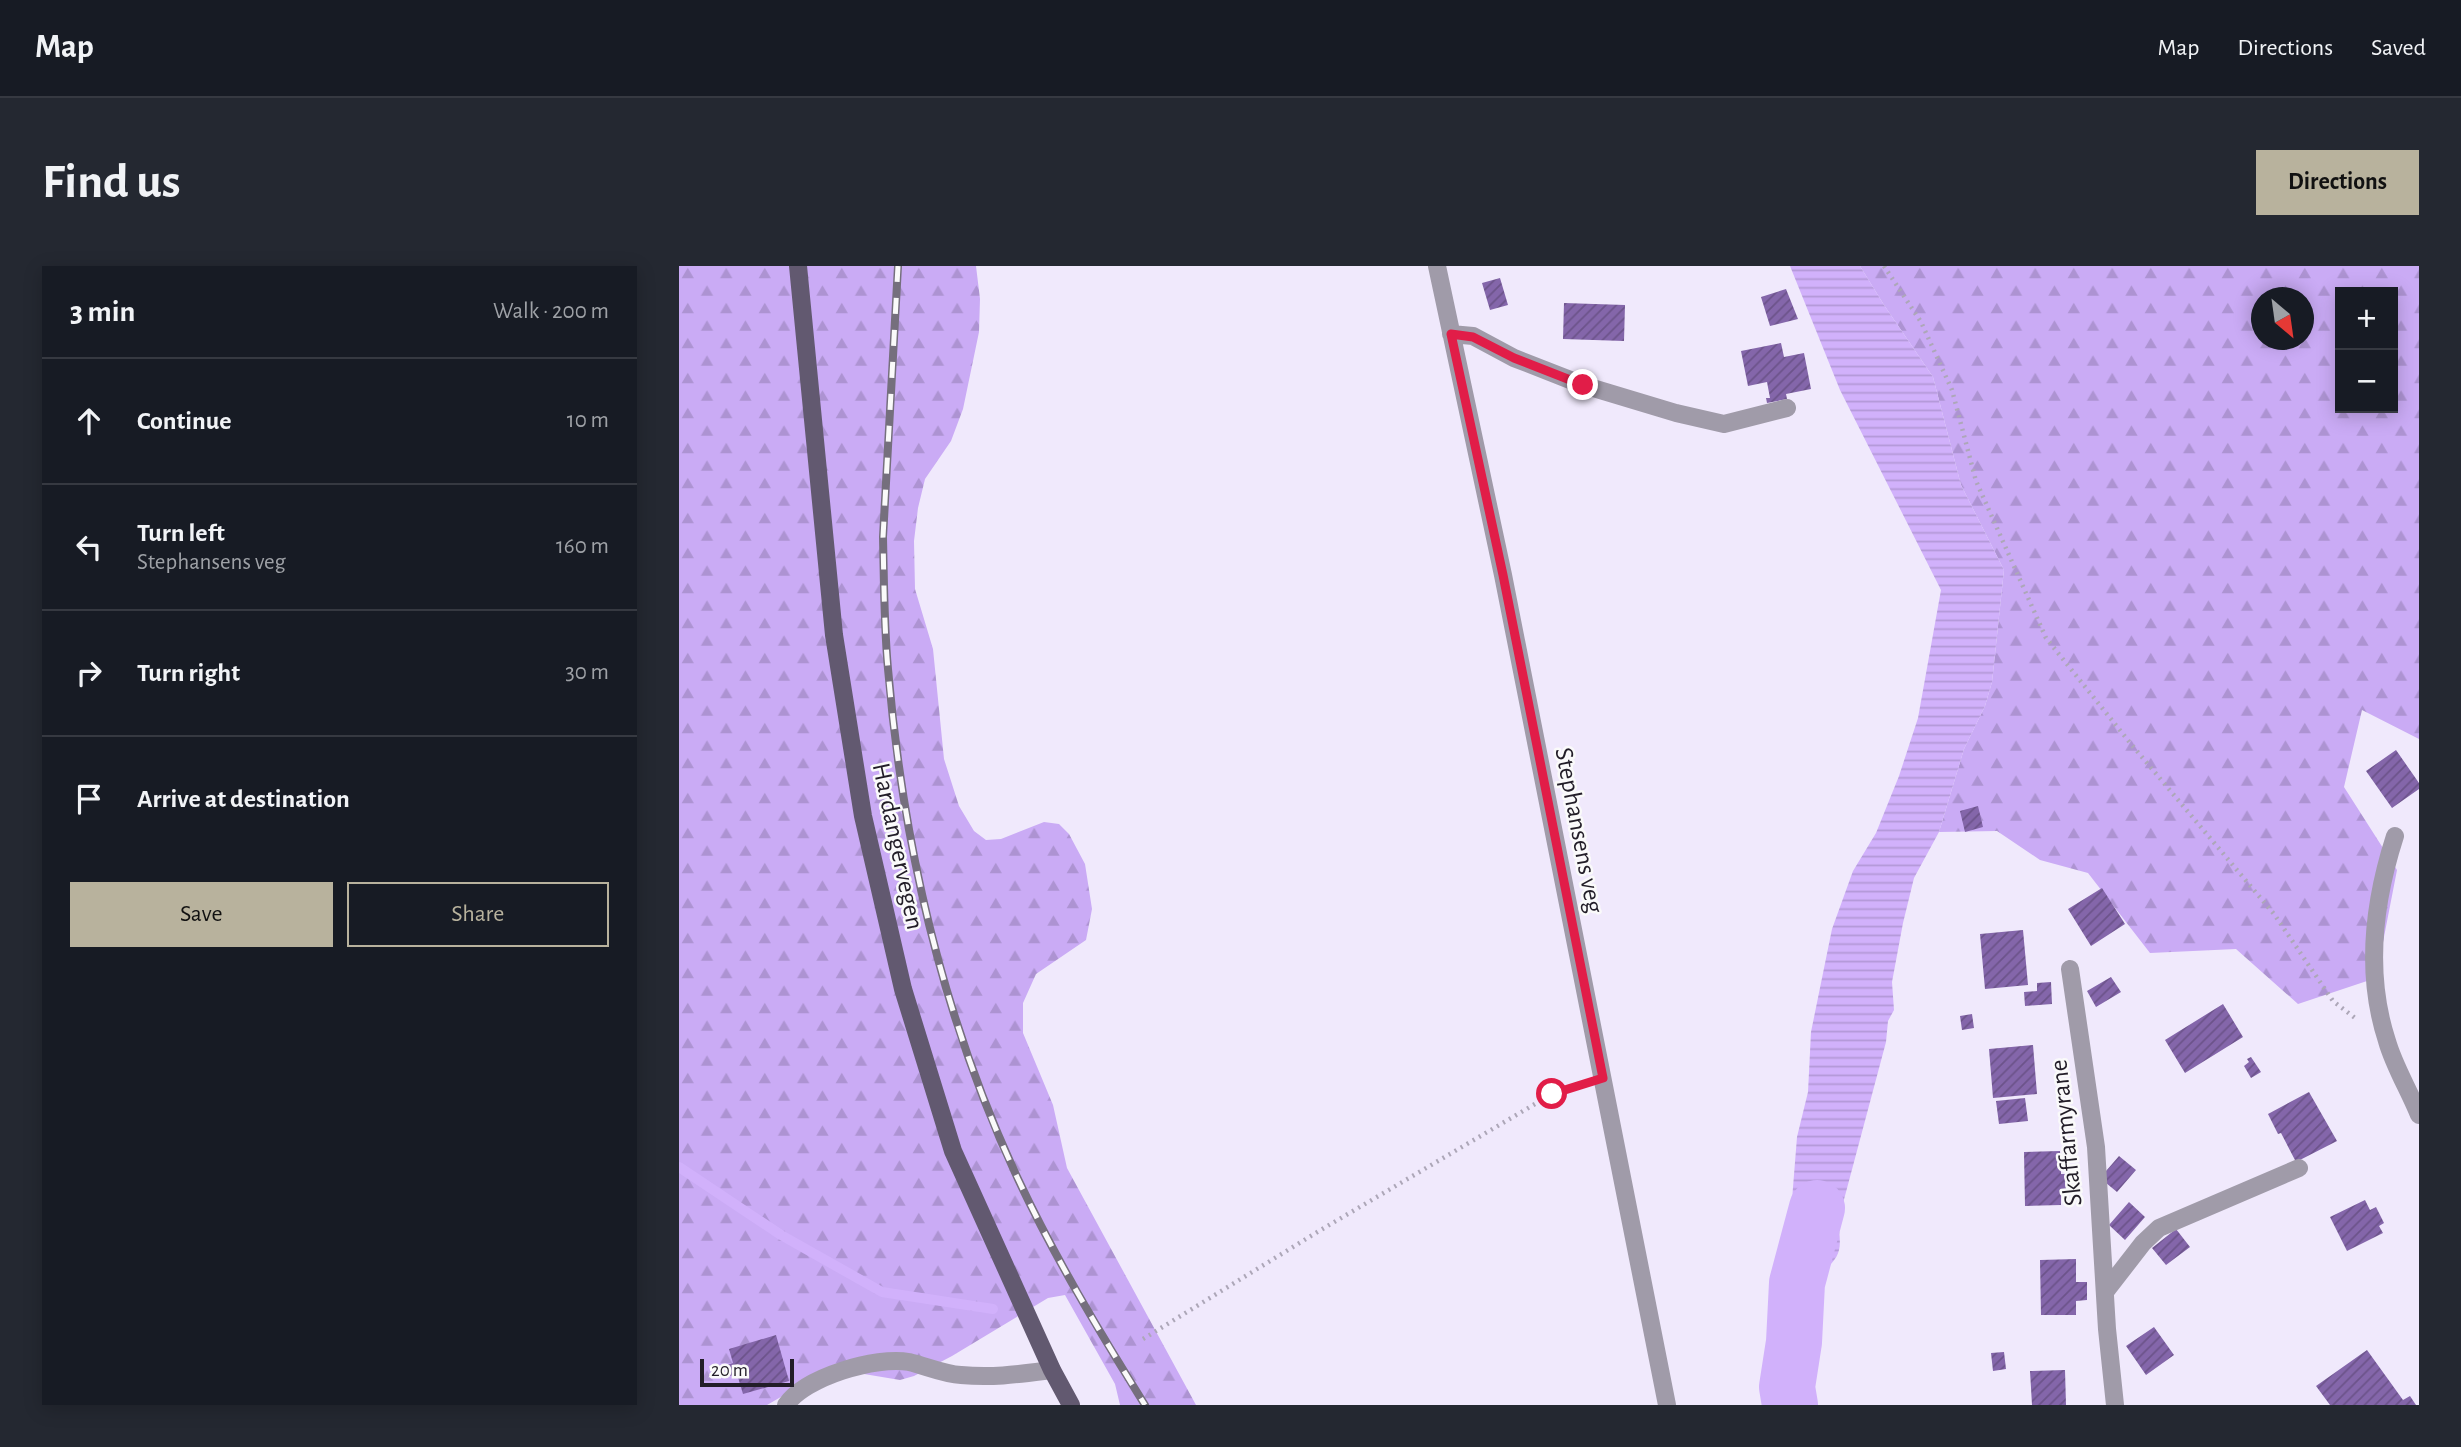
<!DOCTYPE html>
<html lang="en">
<head>
<meta charset="utf-8">
<style>
	:root { --surface:#171b24; --page:#242831; --text:#f1f3f6; --muted:#9ea1a6; --line:#363941; --accent:#b8b29d }
	body { margin:0; font-family:"Alegreya Sans",sans-serif; background:var(--page); color:var(--text) }
	.controls { position:absolute; right:21px; top:21px; display:grid; overflow:hidden; border-radius:0px; box-shadow:0 4px 18px #0003 }
	.controls button { width:63px; height:63px; display:grid; place-items:center; padding:0; border:0; border-bottom:2px solid var(--line); background:var(--surface); color:var(--text); font:35px sans-serif }
	.compass { position:absolute; left:1572px; top:21px; width:63px; height:63px; border-radius:50%; background:var(--surface); box-shadow:0 4px 18px #0003; rotate:151deg }
	.scale { position:absolute; left:21px; bottom:18px; width:94px; box-sizing:border-box; padding-left:7px; border:4px solid #221d28; border-top:0; font-size:19px; line-height:24px; white-space:nowrap; color:#221d28; -webkit-text-stroke:5px #fafafa; paint-order:stroke }
	.stop { position:absolute; width:21px; height:21px; margin:-16px; border:5px solid #e11d48; border-radius:50%; background:#fff }
	.stop.end { background:#e11d48; border-color:#fff; box-shadow:0 2px 7px #0008 }
	.list { margin:0; padding:0; list-style:none }
	h2 { display:flex; justify-content:space-between; align-items:center; height:91px; margin:0; padding:0 28px; font-size:30px }
	h2 small { font-size:23px; font-weight:400; color:var(--muted) }
	.list li { display:grid; grid-template-columns:46px 1fr auto; gap:21px; align-items:center; box-sizing:border-box; height:126px; padding:0 28px; border-top:2px solid var(--line) }
	.list b { display:block; font-size:26px; white-space:nowrap }
	.list p { margin:0; font-size:23px; white-space:nowrap; color:var(--muted) }
	.list em { font-size:23px; font-style:normal; color:var(--muted) }
	.actions { display:flex; gap:14px; padding:21px 28px }
	.actions a { flex:1; padding:16px 0; border:2px solid var(--accent); border-radius:0px; text-align:center; font-size:24px; color:var(--accent) }
	.actions .main { background:var(--accent); color:#111 }
	.icon { flex:none; width:38px; height:38px; fill:none; stroke:currentColor; stroke-width:2; stroke-linecap:round; stroke-linejoin:round }
	.map { position:relative; flex:none; width:1740px; height:1139px; overflow:hidden; border-radius:0px }
	header { display:flex; align-items:center; gap:42px; box-sizing:border-box; height:98px; padding:0 35px; background:var(--surface); border-bottom:2px solid var(--line) }
	header strong { font-size:33px }
	nav { display:flex; gap:38px; margin-inline-start:auto; font-size:24px }
	.intro { display:flex; align-items:center; justify-content:space-between; box-sizing:border-box; height:168px; padding:0 42px }
	h1 { margin:0; font-size:49px }
	.button { padding:18px 32px; border-radius:0px; background:var(--accent); color:#111; font-size:24px; font-weight:700 }
	main { display:flex; gap:42px; padding:0 42px }
	aside { flex:1; background:var(--surface); border-radius:0px; box-shadow:0 4px 18px #0003 }
	.map>svg:first-child { display:block }
	.forest { fill:url(#forest-firs); fill-rule:evenodd }
	.water { fill:url(#water-rules) }
	.lines { fill:none; stroke-linecap:round; stroke-linejoin:round }
	.stream { stroke:#d1b1fb; stroke-width:10 }
	.river { stroke:#d1b1fb; stroke-width:56 }
	.building { fill:url(#building-hatch) }
	.path { stroke:#ada7b8; stroke-width:4.5; stroke-dasharray:2 5; stroke-linecap:butt }
	.minor { stroke:#a09ba9; stroke-width:18 }
	.major { stroke:#625970; stroke-width:18 }
	.rail-casing { stroke:#756f7d; stroke-width:8 }
	.rail { stroke:#fafafa; stroke-width:5; stroke-dasharray:16; stroke-linecap:butt }
	.route { stroke:#e11d48; stroke-width:9 }
	.labels { text-anchor:middle; stroke-width:5; stroke-linejoin:round; paint-order:stroke }
	.street-label { font-size:26px; fill:#221d28; stroke:#fafafa }
</style>
</head>
<body>
<header>
<strong>Map</strong>
<nav><a>Map</a><a>Directions</a><a>Saved</a></nav>
</header>
<div class="intro"><h1>Find us</h1><a class="button">Directions</a></div>
<main>
<aside>
<h2>3 min<small>Walk · 200 m</small></h2>
<ul class="list">
<li><svg class="icon" aria-label="ahead" viewBox="0 0 24 24"><path d="M12 20V5M6 11l6-6 6 6"/></svg><div><b>Continue</b></div><em>10 m</em></li>
<li><svg class="icon" aria-label="left" viewBox="0 0 24 24"><path d="M17 20v-9H6M10 6l-5 5 5 5"/></svg><div><b>Turn left</b><p>Stephansens veg</p></div><em>160 m</em></li>
<li><svg class="icon" aria-label="right" viewBox="0 0 24 24"><path d="M7 20v-9h11M14 6l5 5-5 5"/></svg><div><b>Turn right</b></div><em>30 m</em></li>
<li><svg class="icon" aria-label="arrive" viewBox="0 0 24 24"><path d="M6 21V4h12l-3 4 3 4H6"/></svg><div><b>Arrive at destination</b></div></li>
</ul>
<div class="actions"><a class="main">Save</a><a>Share</a></div>
</aside>
<div class="map">
<svg width="1740" height="1139" viewBox="0 0 1740 1139">
	<defs>
		<pattern id="forest-firs" width="22" height="20" patternUnits="userSpaceOnUse" patternTransform="scale(1.75)"><rect width="22" height="20" fill="#caabf5"/><path d="M5 1l3.5 6h-7zM16 11l3.5 6h-7z" fill="#ad93d2"/></pattern>
		<pattern id="water-rules" width="6" height="5" patternUnits="userSpaceOnUse" patternTransform="scale(1.75)"><rect width="6" height="5" fill="#d1b1fb"/><path d="M0 2.5h6" fill="none" stroke="#b398d7"/></pattern>
		<pattern id="building-hatch" width="6" height="6" patternUnits="userSpaceOnUse" patternTransform="scale(1.75)"><rect width="6" height="6" fill="#8466aa"/><path d="M-1 1l2-2M0 6l6-6M5 7l2-2" fill="none" stroke="#6c538a"/></pattern>
	</defs>
	<rect width="100%" height="100%" fill="#f0e9fc"/>
	<path class="forest" d="M 0,0 L 297,0 L 301,33 L 300,66 L 284,143 L 272,175 L 246,213 L 239,242 L 235,275 L 236,323 L 254,383 L 265,493 L 280,540 L 295,565 L 307,574 L 322,573 L 365,556 L 380,558 L 390,568 L 406,598 L 413,643 L 407,674 L 357,708 L 344,737 L 344,767 L 374,839 L 388,902 L 517,1139 L 441,1139 L 436,1118 L 386,1029 L 369,1032 L 273,1090 L 235,1110 L 221,1114 L 161,1104 L 133,1113 L 88,1139 L 0,1139 Z
		M 1181,0 L 1740,0 L 1740,473 L 1683,444 L 1665,521 L 1718,604 L 1697,712 L 1619,738 L 1557,683 L 1471,687 L 1409,607 L 1361,594 L 1318,565 L 1260,566 L 1285,483 L 1306,440 L 1313,416 L 1325,304 L 1282,219 L 1254,111 L 1205,39 ZM 1661,26 L 1714,26 L 1714,142 L 1661,142 ZM 1582,32 L 1624,32 L 1624,74 L 1582,74 Z"/>
	<path class="water" d="M 1111,0 L 1181,0 L 1205,39 L 1254,111 L 1282,219 L 1325,304 L 1313,416 L 1306,440 L 1285,483 L 1260,566 L 1235,612 L 1224,657 L 1213,716 L 1215,744 L 1209,755 L 1207,776 L 1159,956 C 1160,964 1162,976 1160,984 C 1156,1002 1127,1018 1110,1015 L 1102,987 L 1111,959 L 1118,871 L 1129,826 L 1132,766 L 1153,663 L 1174,605 L 1197,567 L 1220,510 L 1239,452 L 1262,324 L 1161,124 Z"/>
	<g class="lines">
		<path class="stream" d="M 0,901 L 102,969 L 203,1026 L 314,1043"/>
		<path class="river" d="M 1111,1139 L 1108,1121 L 1115,1076 L 1118,1017 L 1138,942"/>
	</g>
	<path class="building" d="M 821,12 L 829,39 L 811,44 L 803,17 Z
		M 1107,23 L 1119,53 L 1091,60 L 1082,31 Z
		M 885,37 L 946,39 L 945,75 L 884,73 Z
		M 1102,77 L 1105,91 L 1125,87 L 1132,123 L 1107,128 L 1108,133 L 1088,137 L 1087,132 L 1091,132 L 1088,116 L 1069,120 L 1062,85 Z
		M 1717,484 L 1740,517 L 1740,523 L 1713,542 L 1687,505 Z
		M 1299,540 L 1304,561 L 1286,566 L 1281,545 Z
		M 1423,622 L 1446,658 L 1412,680 L 1389,643 Z
		M 1344,664 L 1349,719 L 1306,723 L 1301,668 Z
		M 1432,711 L 1442,726 L 1417,741 L 1408,725 Z
		M 1372,716 L 1373,738 L 1346,740 L 1345,726 L 1358,725 L 1358,717 Z
		M 1544,738 L 1564,771 L 1506,807 L 1486,774 Z
		M 1293,748 L 1295,762 L 1283,764 L 1281,750 Z
		M 1354,779 L 1358,828 L 1314,832 L 1310,783 Z
		M 1572,791 L 1582,806 L 1572,812 L 1565,800 L 1570,796 L 1568,793 Z
		M 1630,826 L 1658,875 L 1617,896 L 1602,867 L 1599,868 L 1589,848 Z
		M 1346,832 L 1349,855 L 1320,858 L 1317,835 Z
		M 1381,885 L 1382,908 L 1386,908 L 1387,926 L 1382,926 L 1382,939 L 1346,940 L 1345,886 Z
		M 1440,890 L 1457,904 L 1438,926 L 1421,912 Z
		M 1686,934 L 1691,944 L 1697,941 L 1705,957 L 1700,960 L 1704,967 L 1668,985 L 1651,951 Z
		M 1450,936 L 1466,951 L 1446,974 L 1430,959 Z
		M 1497,963 L 1511,981 L 1487,999 L 1473,982 Z
		M 1397,993 L 1397,1016 L 1408,1016 L 1408,1034 L 1397,1035 L 1397,1049 L 1362,1049 L 1361,994 Z
		M 1475,1061 L 1495,1089 L 1467,1109 L 1447,1080 Z
		M 97,1069 L 110,1115 L 64,1128 L 58,1108 L 51,1110 L 48,1099 L 54,1097 L 50,1083 Z
		M 1688,1084 L 1724,1134 L 1731,1130 L 1737,1139 L 1651,1139 L 1637,1120 Z
		M 1325,1086 L 1327,1103 L 1314,1105 L 1312,1087 Z
		M 1386,1104 L 1387,1139 L 1353,1139 L 1351,1105 Z"/>
	<g class="lines">
		<path class="path" d="M 1205,0 L 1242,56 L 1273,124 L 1297,215 L 1367,372 L 1452,478 L 1595,648 L 1654,735 L 1676,752
			M 464,1073 L 640,965 L 873,828 L 903,819"/>
		<path class="minor" d="M 758,0 L 824,309 L 988,1139
			M 772,68 L 794,70 L 835,92 L 904,119 L 997,147 L 1045,158 L 1108,142
			M 1716,570 C 1695,635 1686,708 1708,775 C 1715,800 1730,824 1740,849
			M 1391,703 L 1417,881 L 1428,1063 L 1436,1139
			M 1426,1026 L 1464,977 L 1480,962 L 1620,902
			M 107,1139 C 126,1111 197,1090 230,1096 C 247,1100 265,1108 282,1109 C 315,1112 341,1108 373,1104"/>
		<path class="major" d="M 119,0 L 155,369 L 184,550 L 224,723 L 274,885 L 373,1104 L 392,1139"/>
		<defs>
			<path id="rail" d="M 219,0 L 204,271 C 205,315 205,360 209,403 C 224,579 264,753 339,913 C 376,992 420,1065 466,1139"/>
		</defs>
		<use href="#rail" class="rail-casing"/>
		<use href="#rail" class="rail"/>
	</g>
	<g class="lines">
		<path class="route" d="M 873,828 L 924,812 L 824,309 L 772,68 L 794,71 L 835,92 L 904,119"/>
	</g>
	<g class="labels">
		<g class="street-label">
			<text transform="translate(901 564) rotate(79)" y="9">Stephansens veg</text>
			<text transform="translate(220 580) rotate(78)" y="9">Hardangervegen</text>
			<text transform="translate(1386 867) rotate(-96)" y="9">Skaffarmyrane</text>
		</g>
	</g>
</svg>
<div class="controls">
<button>+</button>
<button>−</button>
</div>
<svg class="compass" viewBox="-18 -18 36 36"><path d="M0-13l5 13h-10z" fill="#e53935"/><path d="M0 13l5-13h-10z" fill="#9ea1a6"/></svg>
<div class="scale">20 m</div>
<div class="stop" style="left:873px;top:828px"></div>
<div class="stop end" style="left:904px;top:119px"></div>
</div>
</main>
</body>
</html>
